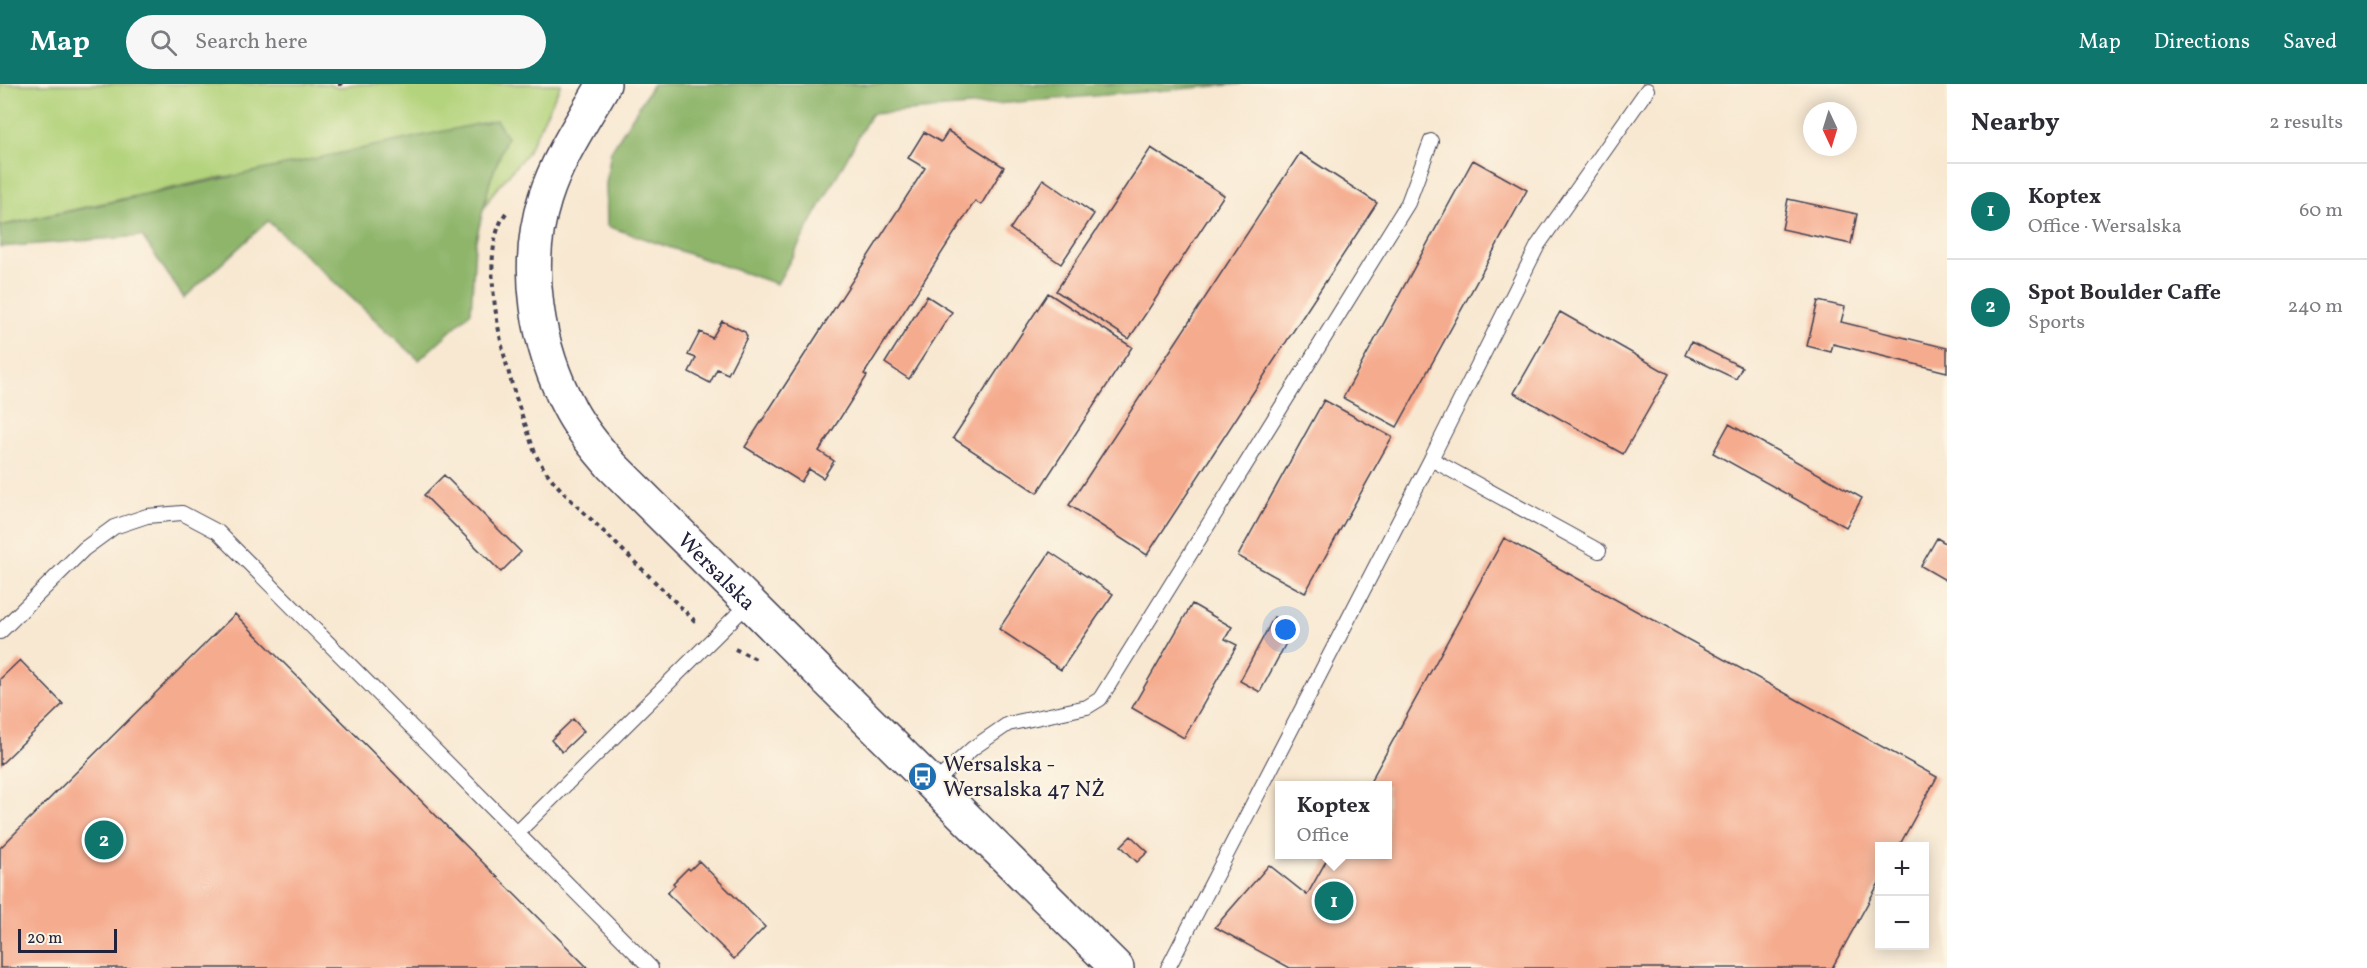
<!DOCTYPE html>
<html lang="en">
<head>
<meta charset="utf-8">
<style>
	:root { --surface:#fff; --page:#f7f7f7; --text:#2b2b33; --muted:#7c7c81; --line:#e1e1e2; --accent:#0f766e }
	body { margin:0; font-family:Vollkorn,serif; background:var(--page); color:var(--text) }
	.controls { position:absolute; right:18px; bottom:18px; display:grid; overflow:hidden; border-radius:0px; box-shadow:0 3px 15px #0003 }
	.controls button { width:54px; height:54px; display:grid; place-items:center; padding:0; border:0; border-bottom:2px solid var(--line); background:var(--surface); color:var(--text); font:30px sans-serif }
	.compass { position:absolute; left:1803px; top:18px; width:54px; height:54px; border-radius:50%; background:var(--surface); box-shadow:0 3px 15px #0003; rotate:176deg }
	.scale { position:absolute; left:18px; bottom:15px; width:99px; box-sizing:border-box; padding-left:6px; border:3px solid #22223b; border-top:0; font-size:16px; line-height:21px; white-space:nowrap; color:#22223b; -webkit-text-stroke:4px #fcf5e5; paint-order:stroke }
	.you { position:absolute; left:1286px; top:546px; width:21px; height:21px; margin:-15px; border:4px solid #fff; border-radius:50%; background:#1a73e8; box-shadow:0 0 0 9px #1a73e833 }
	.badge { display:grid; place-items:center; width:39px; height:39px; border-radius:50%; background:var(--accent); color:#fff; font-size:20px; font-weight:700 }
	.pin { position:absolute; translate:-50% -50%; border:3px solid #fff; box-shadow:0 2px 6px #0006 }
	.popup { position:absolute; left:1275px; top:697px; width:117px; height:78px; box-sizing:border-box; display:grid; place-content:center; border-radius:0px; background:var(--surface); filter:drop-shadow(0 2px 4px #0005); font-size:20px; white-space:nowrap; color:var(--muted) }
	.popup b { font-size:22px; color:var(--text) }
	.popup::after { content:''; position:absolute; left:50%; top:100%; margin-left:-12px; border:12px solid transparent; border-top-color:var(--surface) }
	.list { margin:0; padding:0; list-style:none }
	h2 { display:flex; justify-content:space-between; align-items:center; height:78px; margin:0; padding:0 24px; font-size:26px }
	h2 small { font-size:20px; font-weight:400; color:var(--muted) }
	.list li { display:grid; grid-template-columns:39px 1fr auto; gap:18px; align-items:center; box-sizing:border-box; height:96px; padding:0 24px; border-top:2px solid var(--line) }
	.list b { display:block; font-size:22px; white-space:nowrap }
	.list p { margin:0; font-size:20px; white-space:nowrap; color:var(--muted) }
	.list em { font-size:20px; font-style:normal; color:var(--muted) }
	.icon { flex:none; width:33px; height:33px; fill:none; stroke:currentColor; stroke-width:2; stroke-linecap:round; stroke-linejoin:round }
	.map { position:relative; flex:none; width:1947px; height:884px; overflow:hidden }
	header { display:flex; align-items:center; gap:36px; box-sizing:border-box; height:84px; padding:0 30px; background:var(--accent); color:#fff }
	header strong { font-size:28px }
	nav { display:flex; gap:33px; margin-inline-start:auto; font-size:21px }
	.search { width:420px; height:54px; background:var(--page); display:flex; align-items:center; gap:15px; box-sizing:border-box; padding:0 21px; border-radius:33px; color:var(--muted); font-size:22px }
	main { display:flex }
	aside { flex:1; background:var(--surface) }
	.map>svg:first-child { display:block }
	.green { fill:#b3d37b; stroke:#6a7a5b; stroke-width:1.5 }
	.forest { fill:#8eb56b; stroke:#586c53; stroke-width:1.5 }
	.building { fill:#f5ab8e }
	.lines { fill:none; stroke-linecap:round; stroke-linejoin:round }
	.service-casing { stroke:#424052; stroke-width:16 }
	.tertiary-casing { stroke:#424052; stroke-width:36 }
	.path { stroke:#424052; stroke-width:4; stroke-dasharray:4.5 4.5; stroke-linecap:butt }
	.service { stroke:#fff; stroke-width:14 }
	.tertiary { stroke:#fff; stroke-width:33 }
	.labels { text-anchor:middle; stroke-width:4.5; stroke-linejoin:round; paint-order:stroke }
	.street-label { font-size:22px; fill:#22223b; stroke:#fcf5e5 }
	.poi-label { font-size:22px; fill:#22223b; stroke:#fcf5e5; text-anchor:start }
</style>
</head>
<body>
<header>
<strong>Map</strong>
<div class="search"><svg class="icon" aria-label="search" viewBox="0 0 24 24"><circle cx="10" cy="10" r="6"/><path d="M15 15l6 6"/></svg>Search here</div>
<nav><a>Map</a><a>Directions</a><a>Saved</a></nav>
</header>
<main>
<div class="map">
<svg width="1947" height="884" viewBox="0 0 1947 884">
	<rect width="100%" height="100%" fill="#fcf5e5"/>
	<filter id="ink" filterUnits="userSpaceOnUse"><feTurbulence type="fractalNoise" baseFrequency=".0167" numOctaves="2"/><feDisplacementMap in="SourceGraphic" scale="12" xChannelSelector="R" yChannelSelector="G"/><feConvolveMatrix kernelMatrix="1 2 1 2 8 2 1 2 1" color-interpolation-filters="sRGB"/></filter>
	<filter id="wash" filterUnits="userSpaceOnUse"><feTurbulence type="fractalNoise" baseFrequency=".008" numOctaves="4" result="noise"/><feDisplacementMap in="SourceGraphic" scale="24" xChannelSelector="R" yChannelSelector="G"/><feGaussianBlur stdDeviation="1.35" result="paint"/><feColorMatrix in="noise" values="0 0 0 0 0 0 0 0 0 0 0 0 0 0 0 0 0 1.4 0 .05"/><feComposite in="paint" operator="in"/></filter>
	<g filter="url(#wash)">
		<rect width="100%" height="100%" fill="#f8e8d1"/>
		<path class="green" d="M 0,0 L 329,0 L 338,4 L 353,0 L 561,0 L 527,69 L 493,109 L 481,129 L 490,97 L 222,93 L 0,142 Z"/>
		<path class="forest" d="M 653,0 L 1241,0 L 871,30 L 777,200 L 607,142 L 606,100 L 611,67 Z
			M 496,36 L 507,53 L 490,97 L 475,160 L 471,228 L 419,276 L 268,137 L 184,214 L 142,152 L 0,163 L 0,142 Z"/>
		<g id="blocks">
			<path class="building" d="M 948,47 L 1004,83 L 981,121 L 975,117 L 864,290 L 867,292 L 819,367 L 834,377 L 823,394 L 809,385 L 801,398 L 745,363 L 925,84 L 908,74 L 924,48 L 941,58 Z
				M 1151,64 L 1224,111 L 1129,255 L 1056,207 Z
				M 1300,69 L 1377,119 L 1147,471 L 1069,421 Z
				M 1473,76 L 1527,106 L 1397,343 L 1343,314 Z
				M 1043,95 L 1094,130 L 1061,180 L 1010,145 Z
				M 1788,115 L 1857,130 L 1851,160 L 1782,145 Z
				M 1048,209 L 1132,263 L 1037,409 L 953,354 Z
				M 927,212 L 952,228 L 909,295 L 885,279 Z
				M 1818,217 L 1845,223 L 1841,238 L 1947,264 L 1947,288 L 1833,260 L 1831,268 L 1807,262 Z
				M 1560,228 L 1669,290 L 1623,370 L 1514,309 Z
				M 722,237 L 745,248 L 747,253 L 728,290 L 717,285 L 710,299 L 689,288 L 696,274 L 688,271 L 700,248 L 712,254 Z
				M 1691,258 L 1742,283 L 1736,295 L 1685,271 Z
				M 1324,316 L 1392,353 L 1305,509 L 1238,472 Z
				M 1729,340 L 1862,414 L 1846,443 L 1713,369 Z
				M 444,391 L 521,468 L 501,488 L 424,411 Z
				M 1504,454 L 1937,693 L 1899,762 L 1880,762 L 1880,797 L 1832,884 L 1290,884 L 1215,843 L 1269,781 L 1307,811 L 1330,770 L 1388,770 L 1388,702 L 1368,702 Z
				M 1937,454 L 1947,460 L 1947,497 L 1921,482 Z
				M 1050,468 L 1113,510 L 1061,586 L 999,545 Z
				M 1192,520 L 1232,543 L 1225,555 L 1237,561 L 1184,654 L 1132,624 Z
				M 235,530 L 588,884 L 0,884 L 0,764 Z
				M 1274,533 L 1294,544 L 1260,608 L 1240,597 Z
				M 20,576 L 63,620 L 0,681 L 0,595 Z
				M 573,635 L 584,647 L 562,668 L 551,656 Z
				M 1131,752 L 1148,768 L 1137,778 L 1121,762 Z
				M 699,777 L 765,843 L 734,875 L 667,809 L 675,801 L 673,799 L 688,784 L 690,786 Z"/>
		</g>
	</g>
	<g filter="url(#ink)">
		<use href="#blocks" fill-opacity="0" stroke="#424052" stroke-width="1.5"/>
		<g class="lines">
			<defs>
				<path id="service" d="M 1431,375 L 1538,161 L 1647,6
					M 0,548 L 84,465 L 114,443 L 147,432 L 182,429 L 218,448 L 651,884
					M 932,701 L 973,664 L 1008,640 L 1087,623 L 1100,615 L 1408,119 L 1431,57
					M 517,749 L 749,519
					M 1168,884 L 1431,375 L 1599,467"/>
				<g id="tertiary">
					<path id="s1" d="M 604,0 C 583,37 558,73 545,114 C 523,183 537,264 571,327 C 582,347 597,365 612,382 L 1117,884"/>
				</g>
			</defs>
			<use href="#service" class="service-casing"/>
			<use href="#tertiary" class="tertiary-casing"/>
			<path class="path" d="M 338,0 L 345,0
				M 506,129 C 473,174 508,297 527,345 C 531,358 535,372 543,383 C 559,407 582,426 602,446 C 634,477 665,508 697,539
				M 735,565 L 758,576"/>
			<use href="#service" class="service"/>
			<use href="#tertiary" class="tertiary"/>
		</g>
	</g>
	<defs>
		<symbol id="bus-disc" viewBox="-11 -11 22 22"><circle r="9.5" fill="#1f6fb2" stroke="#fcf5e5"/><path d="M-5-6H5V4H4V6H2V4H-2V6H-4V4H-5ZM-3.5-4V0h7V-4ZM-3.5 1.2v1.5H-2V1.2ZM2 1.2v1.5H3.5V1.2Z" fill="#fff"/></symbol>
	</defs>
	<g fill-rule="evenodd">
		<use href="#bus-disc" x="906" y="676" width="33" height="33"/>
	</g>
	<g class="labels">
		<g class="street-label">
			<text dy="8" stroke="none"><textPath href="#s1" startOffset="566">Wersalska</textPath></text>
		</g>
		<g class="poi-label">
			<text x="943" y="687">Wersalska -<tspan x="943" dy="25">Wersalska 47 NŻ</tspan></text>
		</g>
	</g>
</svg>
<div class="controls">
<button>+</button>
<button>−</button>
</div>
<svg class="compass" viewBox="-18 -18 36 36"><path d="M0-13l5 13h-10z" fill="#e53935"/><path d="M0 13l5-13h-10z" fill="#7c7c81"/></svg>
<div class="scale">20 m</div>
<div class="you"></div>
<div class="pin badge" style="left:1334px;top:817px">1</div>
<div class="popup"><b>Koptex</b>Office</div>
<div class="pin badge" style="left:104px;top:756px">2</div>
</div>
<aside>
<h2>Nearby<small>2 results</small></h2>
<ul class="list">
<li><span class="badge">1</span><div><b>Koptex</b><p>Office · Wersalska</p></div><em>60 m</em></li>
<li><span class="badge">2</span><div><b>Spot Boulder Caffe</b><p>Sports</p></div><em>240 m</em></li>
</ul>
</aside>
</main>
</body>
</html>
